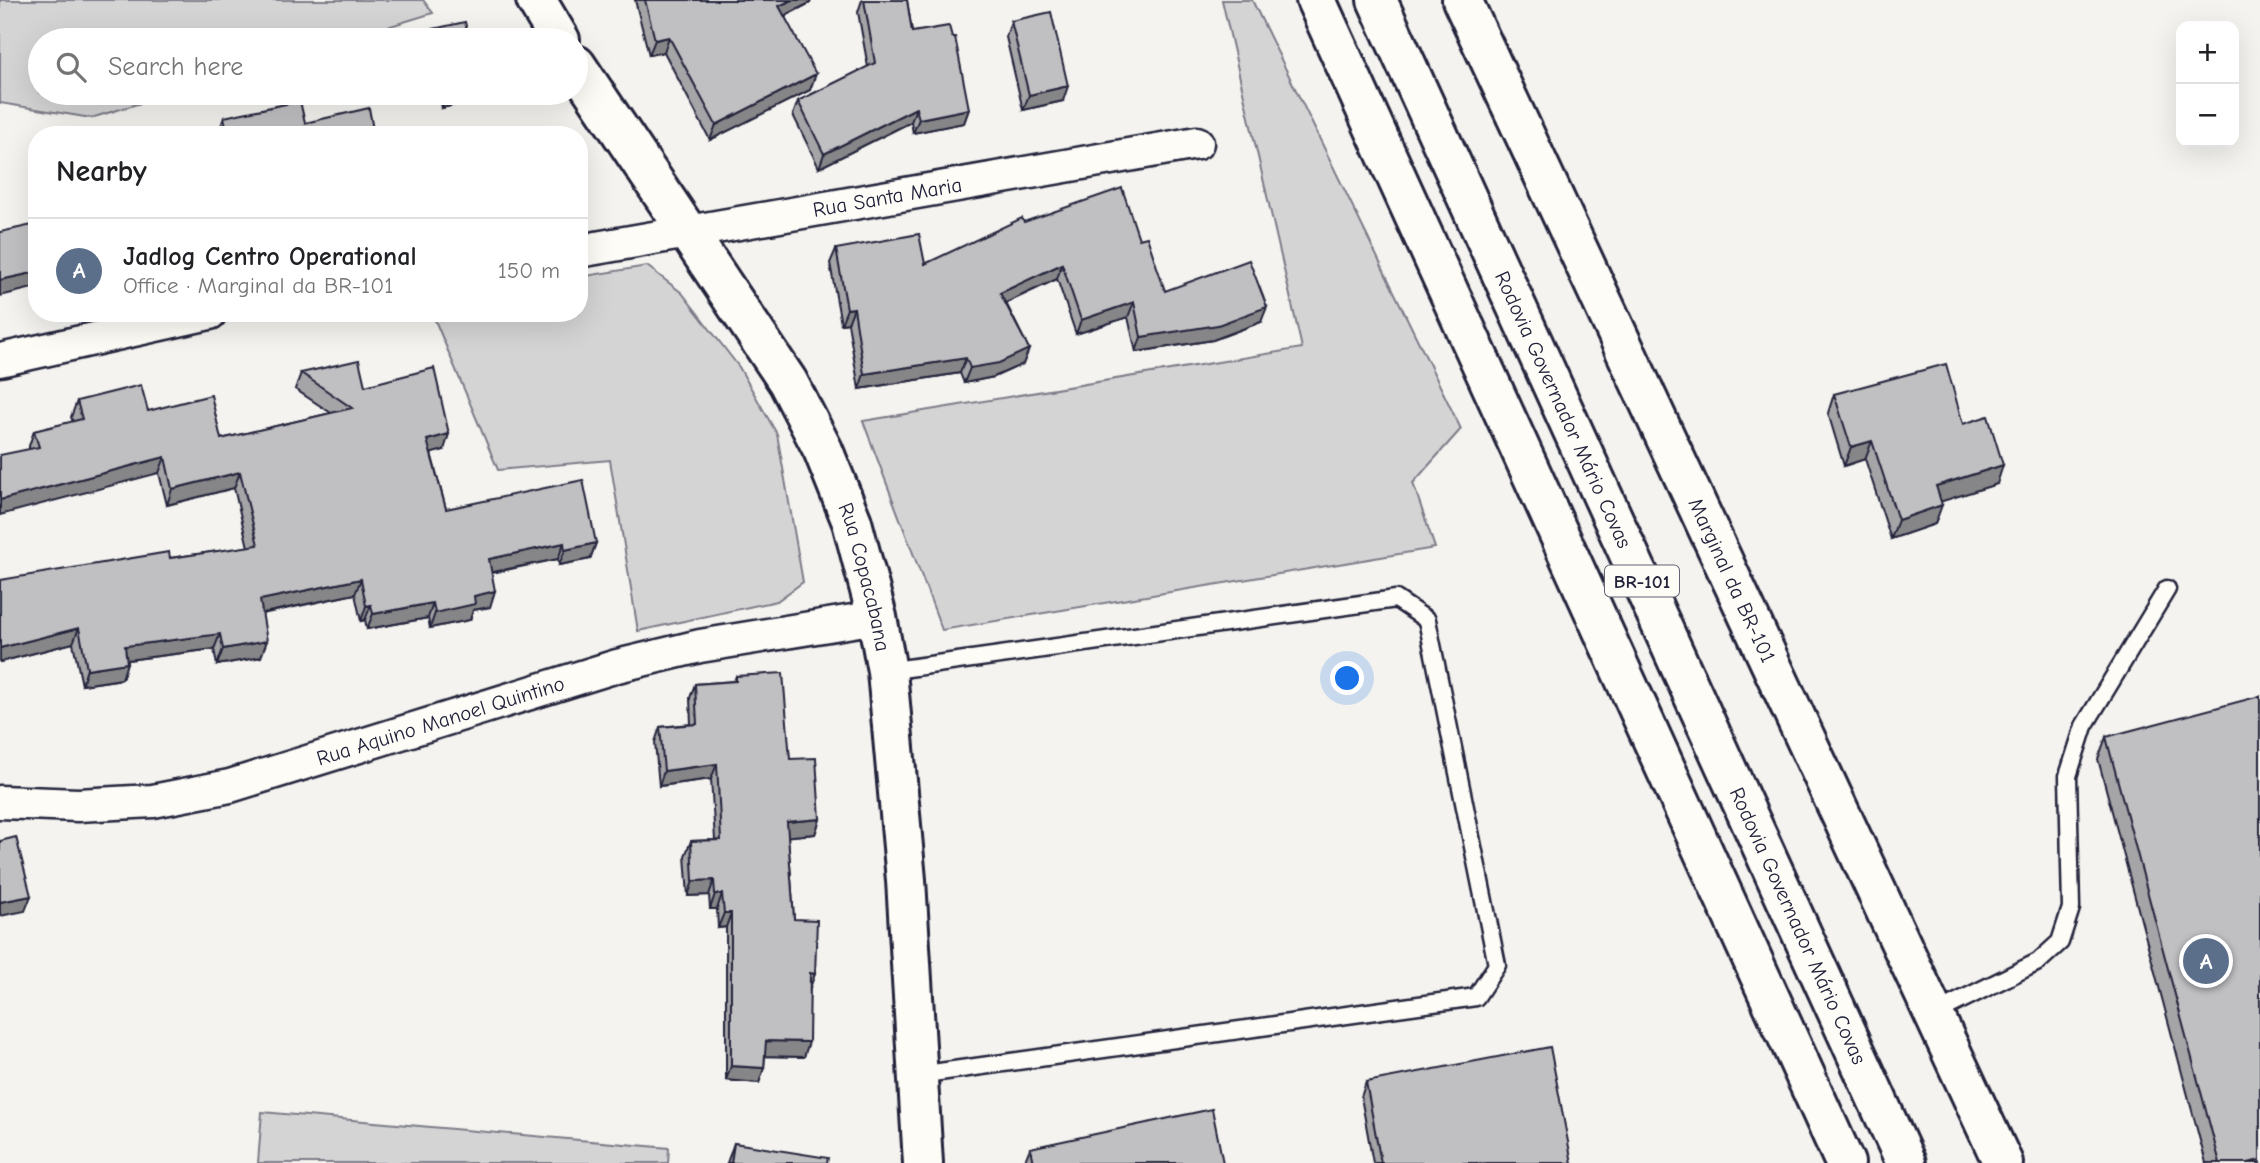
<!DOCTYPE html>
<html lang="en">
<head>
<meta charset="utf-8">
<style>
	:root { --surface:#fff; --page:#f6f6f6; --text:#202124; --muted:#757577; --line:#e0e0e0; --accent:#b45309 }
	body { margin:0; font-family:"Comic Neue",sans-serif; background:var(--page); color:var(--text) }
	.controls { position:absolute; right:21px; top:21px; display:grid; overflow:hidden; border-radius:14px; box-shadow:0 7px 28px #0002 }
	.controls button { width:63px; height:63px; display:grid; place-items:center; padding:0; border:0; border-bottom:2px solid var(--line); background:var(--surface); color:var(--text); font:35px sans-serif }
	.you { position:absolute; left:1348px; top:679px; width:24px; height:24px; margin:-18px; border:5px solid #fff; border-radius:50%; background:#1a73e8; box-shadow:0 0 0 10px #1a73e833 }
	.badge { display:grid; place-items:center; width:46px; height:46px; border-radius:50%; background:var(--accent); color:#fff; font-size:23px; font-weight:700 }
	.pin { position:absolute; translate:-50% -50%; border:4px solid #fff; box-shadow:0 2px 7px #0006 }
	.list { margin:0; padding:0; list-style:none }
	h2 { display:flex; justify-content:space-between; align-items:center; height:91px; margin:0; padding:0 28px; font-size:30px }
	h2 small { font-size:23px; font-weight:400; color:var(--muted) }
	.list li { display:grid; grid-template-columns:46px 1fr auto; gap:21px; align-items:center; box-sizing:border-box; height:105px; padding:0 28px; border-top:2px solid var(--line) }
	.list b { display:block; font-size:26px; white-space:nowrap }
	.list p { margin:0; font-size:23px; white-space:nowrap; color:var(--muted) }
	.list em { font-size:23px; font-style:normal; color:var(--muted) }
	.icon { flex:none; width:38px; height:38px; fill:none; stroke:currentColor; stroke-width:2; stroke-linecap:round; stroke-linejoin:round }
	.map { position:relative; flex:none; width:2260px; height:1163px; overflow:hidden }
	.search { position:absolute; background:var(--surface); box-shadow:0 7px 28px #0002; left:28px; top:28px; width:560px; height:77px; display:flex; align-items:center; gap:18px; box-sizing:border-box; padding:0 24px; border-radius:38px; color:var(--muted); font-size:26px }
	.panel { position:absolute; background:var(--surface); box-shadow:0 7px 28px #0002; left:28px; top:126px; width:560px; height:196px; border-radius:28px }
	.map>svg:first-child { display:block }
	.green { fill:#d5d4d5; stroke:#7c7b88; stroke-width:2 }
	.lines { fill:none; stroke-linecap:round; stroke-linejoin:round }
	.lane-casing { stroke:#22223b; stroke-width:21 }
	.street-casing { stroke:#22223b; stroke-width:37 }
	.secondary-casing { stroke:#22223b; stroke-width:44 }
	.highway-casing { stroke:#22223b; stroke-width:44 }
	.lane { stroke:#fdfcf7; stroke-width:16 }
	.street { stroke:#fdfcf7; stroke-width:32 }
	.secondary { stroke:#fdfcf7; stroke-width:38 }
	.highway { stroke:#fdfcf7; stroke-width:38 }
	.wall { fill:#a5a4a7; stroke:#22223b; stroke-width:2 }
	.shaded-wall { fill:#868688; stroke:#22223b; stroke-width:2 }
	.building { fill:#c0bfc2; stroke:#22223b; stroke-width:2 }
	.labels { text-anchor:middle; stroke-width:5; stroke-linejoin:round; paint-order:stroke }
	.shield { fill:#fdfcf7; stroke:#646373; stroke-width:2 }
	.shield-label { font-size:19px; font-weight:bold; fill:#22223b }
	.street-label { font-size:21px; fill:#22223b; stroke:#fdfcf7 }
</style>
</head>
<body>
<div class="map">
<svg width="2260" height="1163" viewBox="0 0 2260 1163">
	<rect width="100%" height="100%" fill="#f4f3ef"/>
	<filter id="ink" filterUnits="userSpaceOnUse"><feTurbulence type="fractalNoise" baseFrequency=".0143" numOctaves="2"/><feDisplacementMap in="SourceGraphic" scale="14" xChannelSelector="R" yChannelSelector="G"/><feConvolveMatrix kernelMatrix="1 2 1 2 8 2 1 2 1" color-interpolation-filters="sRGB"/></filter>
	<g filter="url(#ink)">
		<path class="green" d="M 0,0 L 423,0 L 433,13 L 345,40 L 40,40 L 40,93 L 174,93 L 91,118 L 0,103 Z
			M 1222,0 L 1252,0 L 1461,429 L 1413,483 L 1435,548 L 942,630 L 863,421 L 1302,348 Z
			M 647,266 L 682,293 L 739,367 L 777,434 L 803,582 L 777,601 L 638,631 L 610,460 L 498,470 L 432,313 L 579,313 L 579,277 Z
			M 262,1112 L 669,1148 L 668,1163 L 258,1163 Z"/>
		<g class="lines">
			<defs>
				<path id="lane" d="M 887,671 L 1396,599 L 1427,620 L 1497,965 L 1476,997 L 918,1075
					M 1935,1013 L 2038,962 L 2060,942 L 2071,908 L 2068,776 L 2084,726 L 2167,589"/>
				<g id="street">
					<path id="s1" d="M 579,251 L 1197,143"/>
					<path d="M 0,360 L 210,313"/>
					<path id="s2" d="M 0,802 L 78,805 L 153,801 L 230,786 L 617,666 L 700,646 L 877,617"/>
				</g>
				<g id="secondary">
					<path d="M 536,0 L 560,40"/>
					<path id="s3" d="M 1462,0 L 2003,1163"/>
					<path id="s4" d="M 576,65 L 788,382 L 823,450 L 852,522 L 877,617 L 887,671 L 906,880 L 923,1163"/>
				</g>
				<g id="highway">
					<path d="M 1316,0 L 1845,1163"/>
					<path id="s5" d="M 1377,0 L 1906,1163"/>
				</g>
			</defs>
			<use href="#lane" class="lane-casing"/>
			<use href="#street" class="street-casing"/>
			<use href="#secondary" class="secondary-casing"/>
			<use href="#highway" class="highway-casing"/>
			<use href="#lane" class="lane"/>
			<use href="#street" class="street"/>
			<use href="#secondary" class="secondary"/>
			<use href="#highway" class="highway"/>
		</g>
		<path class="wall" d="M 635,0 L 811,0 L 810,3 L 785,16 L 810,90 L 710,140 L 664,52 L 649,55 Z
			M 862,0 L 907,0 L 912,32 L 969,109 L 964,123 L 913,133 L 911,122 L 819,168 L 793,115 L 798,101 L 868,67 L 858,12 Z
			M 1011,21 L 1063,101 L 1023,110 L 1006,37 Z
			M 433,29 L 469,39 L 496,40 L 429,40 Z
			M 439,93 L 500,93 L 500,94 L 442,108 Z
			M 224,117 L 305,123 L 374,135 L 218,135 Z
			M 1024,222 L 1139,239 L 1165,291 L 1261,322 L 1213,340 L 1136,352 L 1128,317 L 1076,334 L 1057,279 L 1006,303 L 1029,349 L 1023,364 L 994,377 L 964,383 L 960,373 L 859,389 L 848,323 L 841,324 L 830,263 L 836,249 L 925,264 Z
			M 301,373 L 365,386 L 444,450 L 431,453 L 446,509 L 596,543 L 590,559 L 559,565 L 558,559 L 492,573 L 490,607 L 473,610 L 470,620 L 430,628 L 428,618 L 367,629 L 365,620 L 361,621 L 355,594 L 262,614 L 261,657 L 217,665 L 214,649 L 127,660 L 122,679 L 82,685 L 73,643 L 0,662 L 170,558 L 248,547 L 234,488 L 167,505 L 159,473 L 29,449 L 29,446 L 34,431 L 73,422 L 71,417 L 77,401 L 148,411 L 221,439 L 331,413 L 295,389 Z
			M 1834,394 L 1963,424 L 1997,484 L 1941,501 L 1935,524 L 1891,539 L 1865,459 L 1844,466 L 1828,413 Z
			M 736,676 L 790,759 L 820,819 L 815,834 L 788,836 L 794,919 L 810,988 L 804,1057 L 765,1056 L 764,1068 L 759,1083 L 726,1080 L 726,927 L 718,928 L 717,909 L 710,909 L 709,895 L 688,896 L 685,856 L 691,841 L 715,840 L 711,779 L 659,786 L 655,742 L 660,727 L 691,724 L 690,698 L 695,684 L 734,681 Z
			M 2106,737 L 2260,1163 L 2206,1163 L 2098,759 Z
			M 1366,1082 L 1572,1163 L 1373,1163 L 1361,1097 Z
			M 734,1143 L 827,1163 L 727,1163 Z
			M 1030,1148 L 1223,1163 L 1024,1163 Z"/>
		<path class="shaded-wall" d="M 792,0 L 811,0 L 810,3 L 774,21 L 779,6 Z
			M 669,37 L 664,52 L 649,55 L 655,40 Z
			M 816,74 L 810,90 L 710,140 L 716,125 Z
			M 1068,86 L 1063,101 L 1023,110 L 1029,95 Z
			M 448,93 L 500,93 L 500,94 L 442,108 Z
			M 916,108 L 911,122 L 819,168 L 824,154 Z
			M 969,109 L 964,123 L 913,133 L 919,119 Z
			M 1062,264 L 1057,279 L 995,308 L 1000,293 Z
			M 37,272 L 37,287 L 0,296 L 0,280 Z
			M 1134,302 L 1128,317 L 1076,334 L 1081,320 Z
			M 1267,307 L 1261,322 L 1213,340 L 1136,352 L 1141,337 Z
			M 854,308 L 848,323 L 841,324 L 847,309 Z
			M 1029,349 L 1023,364 L 994,377 L 964,383 L 970,368 Z
			M 966,358 L 960,373 L 859,389 L 864,374 Z
			M 449,434 L 444,450 L 422,456 L 427,440 Z
			M 1872,441 L 1865,459 L 1844,466 L 1851,447 Z
			M 165,457 L 159,473 L 0,515 L 0,500 Z
			M 2003,465 L 1997,484 L 1930,505 L 1936,486 Z
			M 240,472 L 234,488 L 167,505 L 172,489 Z
			M 1942,505 L 1935,524 L 1891,539 L 1898,520 Z
			M 564,543 L 558,559 L 483,574 L 489,559 Z
			M 596,543 L 590,559 L 559,565 L 565,550 Z
			M 361,579 L 355,594 L 254,615 L 260,600 Z
			M 495,591 L 490,607 L 473,610 L 470,620 L 430,628 L 435,613 L 474,596 Z
			M 433,603 L 428,618 L 367,629 L 373,614 Z
			M 371,605 L 365,620 L 361,621 L 366,606 Z
			M 79,628 L 73,643 L 0,662 L 0,648 Z
			M 220,634 L 214,649 L 119,661 L 125,646 Z
			M 267,641 L 261,657 L 217,665 L 223,649 Z
			M 127,663 L 122,679 L 82,685 L 87,669 Z
			M 717,764 L 711,779 L 659,786 L 664,771 Z
			M 820,819 L 815,834 L 782,837 L 787,822 Z
			M 714,880 L 709,895 L 688,896 L 693,881 Z
			M 715,894 L 722,894 L 717,909 L 710,909 Z
			M 31,896 L 25,911 L 0,916 L 0,902 Z
			M 724,913 L 731,913 L 726,927 L 718,928 Z
			M 810,973 L 815,974 L 810,988 Z
			M 766,1041 L 809,1042 L 804,1057 L 761,1056 Z
			M 731,1066 L 764,1068 L 759,1083 L 726,1080 Z"/>
		<path class="building" d="M 645,0 L 792,0 L 779,6 L 816,74 L 716,125 L 669,37 L 655,40 Z
			M 864,0 L 907,0 L 912,32 L 949,26 L 952,37 L 955,37 L 969,109 L 919,119 L 916,108 L 824,154 L 798,101 L 875,63 Z
			M 1051,12 L 1068,86 L 1029,95 L 1011,21 Z
			M 465,22 L 469,39 L 494,34 L 496,40 L 435,40 L 433,29 Z
			M 300,101 L 305,123 L 369,108 L 374,135 L 228,135 L 224,117 Z
			M 1122,188 L 1139,239 L 1147,237 L 1165,291 L 1249,260 L 1267,307 L 1218,325 L 1141,337 L 1134,302 L 1081,320 L 1062,264 L 1000,293 L 1029,349 L 999,363 L 970,368 L 966,358 L 864,374 L 854,308 L 847,309 L 836,249 L 919,234 L 925,264 L 1022,218 L 1024,222 Z
			M 37,224 L 37,272 L 0,280 L 0,232 Z
			M 359,360 L 365,386 L 434,368 L 449,434 L 427,440 L 446,509 L 583,480 L 596,543 L 565,550 L 564,543 L 489,559 L 495,591 L 474,596 L 475,604 L 435,613 L 433,603 L 373,614 L 371,605 L 366,606 L 361,579 L 260,600 L 267,641 L 223,649 L 220,634 L 125,646 L 127,663 L 87,669 L 79,628 L 0,648 L 0,580 L 169,552 L 170,558 L 258,545 L 240,472 L 172,489 L 165,457 L 0,500 L 0,455 L 39,447 L 34,431 L 82,419 L 77,401 L 141,385 L 148,411 L 211,395 L 221,439 L 352,408 L 301,373 Z
			M 1946,364 L 1963,424 L 1988,416 L 2003,465 L 1936,486 L 1942,505 L 1898,520 L 1872,441 L 1851,447 L 1834,394 Z
			M 783,673 L 790,759 L 816,758 L 820,819 L 787,822 L 794,919 L 817,920 L 815,974 L 810,973 L 809,1042 L 766,1041 L 764,1068 L 731,1066 L 731,913 L 724,913 L 722,894 L 715,894 L 714,880 L 693,881 L 691,841 L 721,840 L 717,764 L 664,771 L 660,727 L 697,724 L 695,684 L 736,681 L 736,676 Z
			M 2260,696 L 2260,1160 L 2248,1163 L 2220,1163 L 2106,737 Z
			M 16,837 L 31,896 L 0,902 L 0,841 Z
			M 1550,1047 L 1572,1163 L 1381,1163 L 1366,1082 Z
			M 1212,1109 L 1223,1163 L 1033,1163 L 1030,1148 Z
			M 734,1143 L 828,1158 L 827,1163 L 731,1163 Z"/>
	</g>
	<g class="labels">
		<rect class="shield" x="1605" y="565.5" width="74" height="31" rx="5"/>
		<g class="shield-label">
			<text x="1642" y="588">BR-101</text>
		</g>
		<g class="street-label">
			<text dy="7" stroke="none"><textPath href="#s1" startOffset="313">Rua Santa Maria</textPath></text>
			<text dy="7" stroke="none"><textPath href="#s5" startOffset="450">Rodovia Governador Mário Covas</textPath></text>
			<text dy="7" stroke="none"><textPath href="#s4" startOffset="592">Rua Copacabana</textPath></text>
			<text dy="7" stroke="none"><textPath href="#s3" startOffset="640">Marginal da BR-101</textPath></text>
			<text dy="7" stroke="none"><textPath href="#s2" startOffset="452">Rua Aquino Manoel Quintino</textPath></text>
			<text dy="7" stroke="none"><textPath href="#s5" startOffset="1017">Rodovia Governador Mário Covas</textPath></text>
		</g>
	</g>
</svg>
<div class="controls">
<button>+</button>
<button>−</button>
</div>
<div class="you"></div>
<div class="pin badge" style="left:2206px;top:961px;background:#5c6f8a">A</div>
<div class="search"><svg class="icon" aria-label="search" viewBox="0 0 24 24"><circle cx="10" cy="10" r="6"/><path d="M15 15l6 6"/></svg>Search here</div>
<section class="panel">
<h2>Nearby<small></small></h2>
<ul class="list">
<li><span class="badge" style="background:#5c6f8a">A</span><div><b>Jadlog Centro Operational</b><p>Office · Marginal da BR-101</p></div><em>150 m</em></li>
</ul>
</section>
</div>
</body>
</html>
